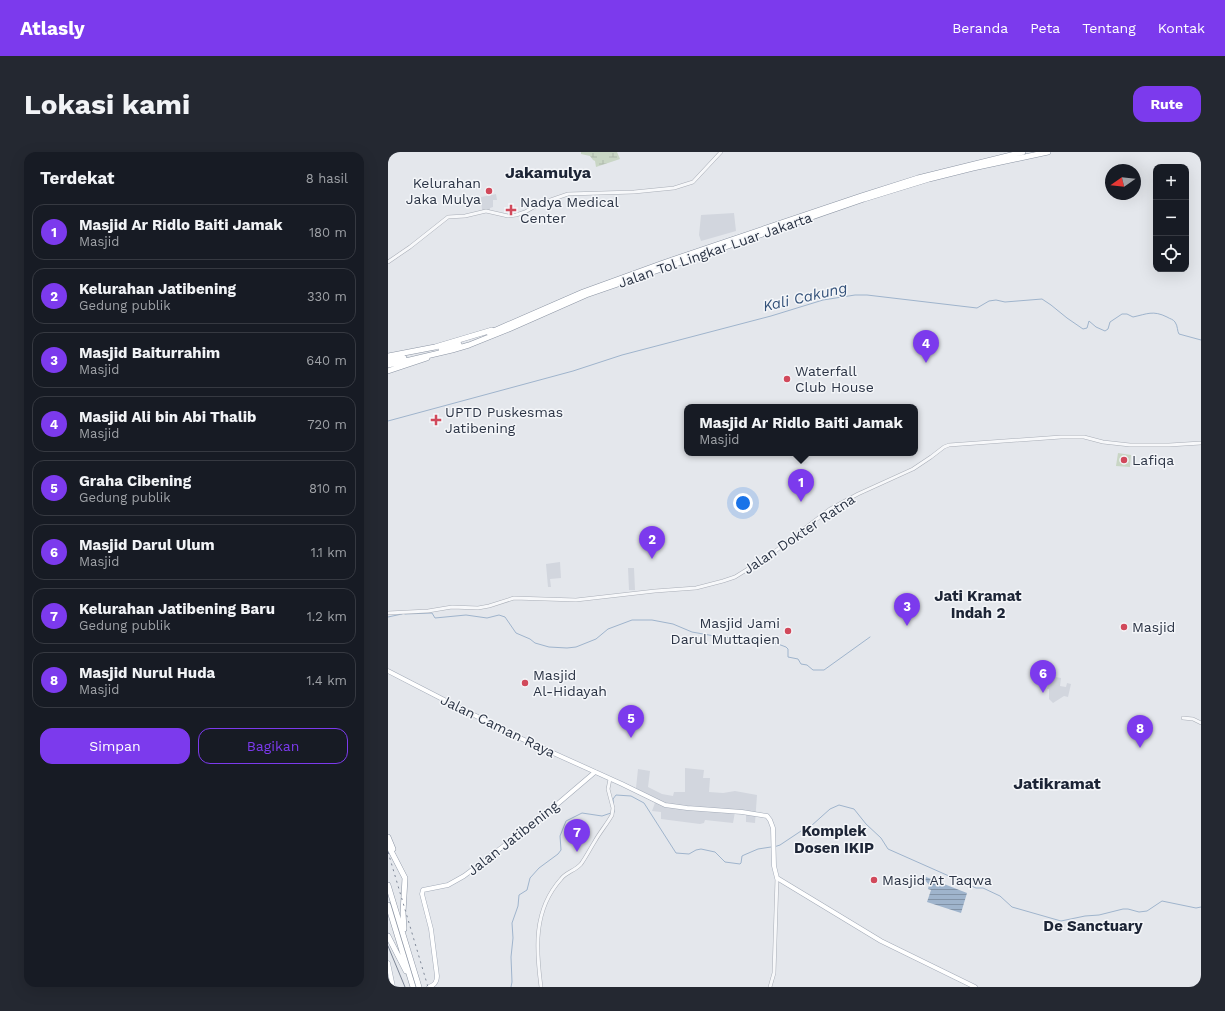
<!DOCTYPE html>
<html lang="id">
<head>
<meta charset="utf-8">
<style>
	:root { --surface:#171b24; --page:#242831; --text:#f1f3f6; --muted:#9ea1a6; --line:#363941; --accent:#7c3aed }
	body { margin:0; font-family:"Work Sans",sans-serif; background:var(--page); color:var(--text) }
	.controls { position:absolute; right:12px; top:12px; display:grid; overflow:hidden; border-radius:8px; box-shadow:0 4px 16px #0002 }
	.controls button { width:36px; height:36px; display:grid; place-items:center; padding:0; border:0; border-bottom:1px solid var(--line); background:var(--surface); color:var(--text); font:20px sans-serif }
	.compass { position:absolute; left:717px; top:12px; width:36px; height:36px; border-radius:50%; background:var(--surface); box-shadow:0 4px 16px #0002; rotate:256deg }
	.you { position:absolute; left:355px; top:351px; width:14px; height:14px; margin:-10px; border:3px solid #fff; border-radius:50%; background:#1a73e8; box-shadow:0 0 0 6px #1a73e833 }
	.badge { display:grid; place-items:center; width:26px; height:26px; border-radius:50%; background:var(--accent); color:#fff; font-size:13px; font-weight:700 }
	.pin { position:absolute; translate:-50% -33px; filter:drop-shadow(0 1px 2px #0008) }
	.pin::after { content:''; position:absolute; top:21px; width:14px; height:12px; background:inherit; clip-path:polygon(0 0,100% 0,50% 100%) }
	.popup { position:absolute; left:296px; top:252px; width:234px; height:52px; box-sizing:border-box; display:grid; place-content:center; border-radius:8px; background:var(--surface); filter:drop-shadow(0 1px 3px #0005); font-size:13px; white-space:nowrap; color:var(--muted) }
	.popup b { font-size:15px; color:var(--text) }
	.popup::after { content:''; position:absolute; left:50%; top:100%; margin-left:-8px; border:8px solid transparent; border-top-color:var(--surface) }
	.list { margin:0; padding:0; list-style:none }
	h2 { display:flex; justify-content:space-between; align-items:center; height:52px; margin:0; padding:0 16px; font-size:17px }
	h2 small { font-size:13px; font-weight:400; color:var(--muted) }
	.list li { display:grid; grid-template-columns:26px 1fr auto; gap:12px; align-items:center; box-sizing:border-box; height:56px; margin:0 8px 8px; padding:0 8px; border:1px solid var(--line); border-radius:12px }
	.list b { display:block; font-size:15px; white-space:nowrap }
	.list p { margin:0; font-size:13px; white-space:nowrap; color:var(--muted) }
	.list em { font-size:13px; font-style:normal; color:var(--muted) }
	.actions { display:flex; gap:8px; padding:12px 16px }
	.actions a { flex:1; padding:9px 0; border:1px solid var(--accent); border-radius:12px; text-align:center; font-size:14px; color:var(--accent) }
	.actions .main { background:var(--accent); color:#fff }
	.icon { flex:none; width:22px; height:22px; fill:none; stroke:currentColor; stroke-width:2; stroke-linecap:round; stroke-linejoin:round }
	.map { position:relative; flex:none; width:813px; height:835px; overflow:hidden; border-radius:12px }
	header { display:flex; align-items:center; gap:24px; box-sizing:border-box; height:56px; padding:0 20px; background:var(--accent); color:#fff }
	header strong { font-size:19px }
	nav { display:flex; gap:22px; margin-inline-start:auto; font-size:14px }
	.intro { display:flex; align-items:center; justify-content:space-between; box-sizing:border-box; height:96px; padding:0 24px }
	h1 { margin:0; font-size:28px }
	.button { padding:10px 18px; border-radius:12px; background:var(--accent); color:#fff; font-size:14px; font-weight:700 }
	main { display:flex; gap:24px; padding:0 24px }
	aside { flex:1; background:var(--surface); border-radius:12px; box-shadow:0 4px 16px #0002 }
	.map>svg:first-child { display:block }
	.built { fill:#d2d6de }
	.wetland { fill:url(#wetland-marsh) }
	.park { fill:#c9d6c5 }
	.water { fill:url(#water-rules) }
	.lines { fill:none; stroke-linecap:round; stroke-linejoin:round }
	.stream { stroke:#9fb4cc; stroke-width:1 }
	.minor-casing { stroke:#a9aeb7; stroke-width:4 }
	.major-casing { stroke:#a3abb8; stroke-width:5 }
	.highway-casing { stroke:#8b94a3; stroke-width:6 }
	.minor { stroke:#f7f8fa; stroke-width:3 }
	.major { stroke:#fff; stroke-width:4 }
	.highway { stroke:#fff; stroke-width:5 }
	.tram { stroke:#7d8696; stroke-width:1 }
	.rail { stroke:#7d8696; stroke-width:1; stroke-dasharray:2 4; stroke-linecap:butt }
	.poi-dot { fill:#d1495b; stroke:#f4f6f9; stroke-width:1.5 }
	.labels { text-anchor:middle; stroke-width:3; stroke-linejoin:round; paint-order:stroke }
	.poi-label { font-size:14px; fill:#2b3445; stroke:#f4f6f9; text-anchor:start }
	.street-label { font-size:14px; fill:#2b3445; stroke:#f4f6f9 }
	.water-label { font-size:15px; font-style:italic; fill:#34527a; stroke:#f4f6f9 }
	.neighbourhood-label { font-size:15px; font-weight:bold; fill:#1d2536; stroke:#f4f6f9 }
	.quarter-label { font-size:16px; font-weight:bold; fill:#1d2536; stroke:#f4f6f9 }
</style>
</head>
<body>
<header>
<strong>Atlasly</strong>
<nav><a>Beranda</a><a>Peta</a><a>Tentang</a><a>Kontak</a></nav>
</header>
<div class="intro"><h1>Lokasi kami</h1><a class="button">Rute</a></div>
<main>
<aside>
<h2>Terdekat<small>8 hasil</small></h2>
<ul class="list">
<li><span class="badge">1</span><div><b>Masjid Ar Ridlo Baiti Jamak</b><p>Masjid</p></div><em>180 m</em></li>
<li><span class="badge">2</span><div><b>Kelurahan Jatibening</b><p>Gedung publik</p></div><em>330 m</em></li>
<li><span class="badge">3</span><div><b>Masjid Baiturrahim</b><p>Masjid</p></div><em>640 m</em></li>
<li><span class="badge">4</span><div><b>Masjid Ali bin Abi Thalib</b><p>Masjid</p></div><em>720 m</em></li>
<li><span class="badge">5</span><div><b>Graha Cibening</b><p>Gedung publik</p></div><em>810 m</em></li>
<li><span class="badge">6</span><div><b>Masjid Darul Ulum</b><p>Masjid</p></div><em>1.1 km</em></li>
<li><span class="badge">7</span><div><b>Kelurahan Jatibening Baru</b><p>Gedung publik</p></div><em>1.2 km</em></li>
<li><span class="badge">8</span><div><b>Masjid Nurul Huda</b><p>Masjid</p></div><em>1.4 km</em></li>
</ul>
<div class="actions"><a class="main">Simpan</a><a>Bagikan</a></div>
</aside>
<div class="map">
<svg width="813" height="835" viewBox="0 0 813 835">
	<defs>
		<pattern id="wetland-marsh" width="20" height="14" patternUnits="userSpaceOnUse"><rect width="20" height="14" fill="#c9d6c5"/><path d="M1 5h8M5 5V1M11 12h8M15 12V8" fill="none" stroke="#adb8ab"/></pattern>
		<pattern id="water-rules" width="6" height="5" patternUnits="userSpaceOnUse"><rect width="6" height="5" fill="#9fb4cc"/><path d="M0 2.5h6" fill="none" stroke="#8293a7"/></pattern>
	</defs>
	<rect width="100%" height="100%" fill="#e4e7ec"/>
	<path class="built" d="M 108,42 L 109,48 L 105,48 L 105,55 L 102,56 L 102,58 L 94,58 L 93,45 Z
		M 346,61 L 348,79 L 313,89 L 311,83 L 313,63 Z
		M 172,410 L 173,426 L 162,427 L 163,435 L 160,435 L 158,412 Z
		M 240,416 L 246,416 L 247,438 L 241,438 Z
		M 662,524 L 673,526 L 672,534 L 678,535 L 679,531 L 683,532 L 680,545 L 676,544 L 665,551 L 661,547 L 661,537 L 659,537 Z
		M 297,616 L 316,618 L 315,626 L 322,626 L 321,640 L 335,641 L 347,639 L 369,643 L 367,671 L 358,670 L 358,662 L 347,660 L 345,671 L 317,668 L 316,671 L 312,672 L 273,667 L 273,660 L 264,659 L 268,648 L 248,636 L 250,617 L 262,619 L 260,635 L 274,642 L 285,644 L 286,640 L 297,640 Z"/>
	<path class="wetland" d="M 193,0 L 229,0 L 232,7 L 208,15 L 207,9 L 205,8 L 202,4 L 193,2 Z"/>
	<path class="park" d="M 730,301 L 743,303 L 742,315 L 728,314 Z"/>
	<path class="water" d="M 538,725 L 579,741 L 573,761 L 539,750 L 543,738 L 540,737 L 541,733 L 537,728 Z"/>
	<g class="lines">
		<path class="stream" d="M 0,269 L 185,219 L 234,203 L 383,164 L 435,148 L 467,143 L 479,143 L 589,156 L 601,149 L 608,148 L 617,150 L 654,147 L 663,153 L 679,166 L 695,177 L 699,176 L 701,169 L 708,175 L 717,179 L 720,177 L 722,170 L 734,162 L 739,162 L 745,165 C 759,162 765,158 779,165 C 782,167 785,167 787,170 C 790,174 789,179 791,182 L 813,188
			M 17,462 L 44,461 L 47,466 L 78,463 L 99,466 L 111,463 L 117,465 L 128,481 L 142,487 L 147,491 L 161,495 L 179,496 L 188,495 L 208,487 L 220,477 L 244,468 L 264,468 L 285,472 L 304,480 L 332,485 L 347,486
			M 0,465 L 14,462
			M 351,486 L 390,492 L 398,495 L 400,497 L 400,505 L 410,507 L 413,512 L 419,513 L 425,518 L 436,518 L 482,485
			M 226,660 L 225,647 L 228,643 L 243,644 L 256,651 L 288,701 L 301,702 L 308,698 L 313,697 L 327,700 L 337,710 L 352,712 L 353,711 L 354,704 L 356,703 L 370,697 L 383,695
			M 386,695 L 392,693 L 413,679 L 423,674 L 442,657 L 451,653 L 466,657 L 478,672 L 493,686 L 500,697 L 588,736 L 595,736 L 612,744 L 624,755 L 673,769 L 697,764 L 711,763 L 735,757 L 740,757 L 751,760 L 759,759 L 774,749 L 808,756 L 813,755
			M 123,835 L 124,830 L 123,805 L 125,786 L 124,771 L 130,754 L 131,743 L 139,738 L 142,726 L 151,716 L 170,702 L 173,698 L 172,684 L 178,669 L 194,661 L 214,664 L 223,661"/>
		<defs>
			<path id="minor" d="M 0,110 L 22,95 L 60,65 L 77,64 L 98,59 L 120,64 L 128,63 L 137,60 L 151,52 L 180,42 L 246,40 L 286,36 L 305,30 L 333,0
				M 0,461 L 40,459 L 64,455 L 90,456 L 101,454 L 126,446 L 188,448 L 267,439 L 308,436 L 335,429 L 347,425 L 381,404 L 442,357 L 470,342 L 525,317 L 543,305 L 556,295 L 561,293 L 673,285 L 696,285 L 715,290 L 742,293 L 781,293 L 813,291
				M 795,566 L 805,567 L 813,571
				M 153,835 C 148,797 145,758 173,727 C 178,720 187,719 193,712 C 198,705 202,697 207,689 C 212,680 219,672 224,663 L 225,656 L 220,637 L 222,627
				M 382,835 L 386,821 L 389,726"/>
			<path id="major" d="M 0,519 L 66,553 L 132,586 L 234,632 L 277,653 L 299,656 L 354,660 L 379,664 L 382,668 L 385,676 L 386,714 L 389,726 L 493,789 L 587,835
				M 0,811 L 5,835
				M 41,835 C 47,833 49,830 49,824 L 43,777 L 34,742 L 35,738 L 60,733 L 76,724 L 153,666 L 207,620"/>
			<path id="highway" d="M 101,181 L 195,140 L 275,111 L 473,44 L 530,26 L 635,0
				M 53,197 L 71,192
				M 0,204 L 47,195 L 104,178
				M 0,209 L 16,206
				M 0,213 L 64,198 L 81,193 L 121,177 L 198,143 L 476,47 L 541,27 L 585,16 L 660,0
				M 0,219 L 39,206
				M 0,685 L 5,697
				M 0,693 L 17,726 L 15,761 L 16,777
				M 0,733 L 31,835
				M 0,753 L 25,835
				M 0,784 L 18,819"/>
		</defs>
		<use href="#minor" class="minor-casing"/>
		<use href="#major" class="major-casing"/>
		<use href="#highway" class="highway-casing"/>
		<use href="#minor" class="minor"/>
		<use href="#major" class="major"/>
		<use href="#highway" class="highway"/>
		<path class="tram" d="M 0,794 L 17,835"/>
		<path class="rail" d="M 0,700 L 40,835"/>
	</g>
	<g class="poi-dot">
		<circle cx="101" cy="39" r="4"/>
		<path d="M121 52h4v4h4v4h-4v4h-4v-4h-4v-4h4z"/>
		<circle cx="399" cy="227" r="4"/>
		<path d="M46 262h4v4h4v4h-4v4h-4v-4h-4v-4h4z"/>
		<circle cx="736" cy="308" r="4"/>
		<circle cx="736" cy="475" r="4"/>
		<circle cx="400" cy="479" r="4"/>
		<circle cx="137" cy="531" r="4"/>
		<circle cx="486" cy="728" r="4"/>
	</g>
	<g class="labels">
		<g class="poi-label">
			<text x="93" y="36" text-anchor="end">Kelurahan<tspan x="93" dy="16">Jaka Mulya</tspan></text>
			<text x="132" y="55">Nadya Medical<tspan x="132" dy="16">Center</tspan></text>
			<text x="407" y="224">Waterfall<tspan x="407" dy="16">Club House</tspan></text>
			<text x="57" y="265">UPTD Puskesmas<tspan x="57" dy="16">Jatibening</tspan></text>
			<text x="744" y="313">Lafiqa</text>
			<text x="392" y="476" text-anchor="end">Masjid Jami<tspan x="392" dy="16">Darul Muttaqien</tspan></text>
			<text x="744" y="480">Masjid</text>
			<text x="145" y="528">Masjid<tspan x="145" dy="16">Al-Hidayah</tspan></text>
			<text x="494" y="733">Masjid At Taqwa</text>
		</g>
		<g class="street-label">
			<text transform="translate(327 98) rotate(-19)" y="5">Jalan Tol Lingkar Luar Jakarta</text>
			<text transform="translate(411 382) rotate(-34)" y="5">Jalan Dokter Ratna</text>
			<text transform="translate(110 574) rotate(26)" y="5">Jalan Caman Raya</text>
			<text transform="translate(125 686) rotate(-38)" y="5">Jalan Jatibening</text>
		</g>
		<g class="water-label">
			<text transform="translate(417 145) rotate(-13)" y="5">Kali Cakung</text>
		</g>
		<g class="neighbourhood-label">
			<text x="590" y="449">Jati Kramat<tspan x="590" dy="17">Indah 2</tspan></text>
			<text x="446" y="684">Komplek<tspan x="446" dy="17">Dosen IKIP</tspan></text>
			<text x="705" y="779">De Sanctuary</text>
		</g>
		<g class="quarter-label">
			<text x="160" y="26">Jakamulya</text>
			<text x="669" y="637">Jatikramat</text>
		</g>
	</g>
</svg>
<div class="controls">
<button>+</button>
<button>−</button>
<button><svg class="icon" aria-label="locate" viewBox="0 0 24 24"><circle cx="12" cy="12" r="6"/><path d="M12 2v4M12 18v4M2 12h4M18 12h4"/></svg></button>
</div>
<svg class="compass" viewBox="-18 -18 36 36"><path d="M0-13l5 13h-10z" fill="#e53935"/><path d="M0 13l5-13h-10z" fill="#9ea1a6"/></svg>
<div class="you"></div>
<div class="pin badge" style="left:413px;top:350px">1</div>
<div class="popup"><b>Masjid Ar Ridlo Baiti Jamak</b>Masjid</div>
<div class="pin badge" style="left:264px;top:407px">2</div>
<div class="pin badge" style="left:519px;top:474px">3</div>
<div class="pin badge" style="left:538px;top:211px">4</div>
<div class="pin badge" style="left:243px;top:586px">5</div>
<div class="pin badge" style="left:655px;top:541px">6</div>
<div class="pin badge" style="left:189px;top:700px">7</div>
<div class="pin badge" style="left:752px;top:596px">8</div>
</div>
</main>
</body>
</html>
